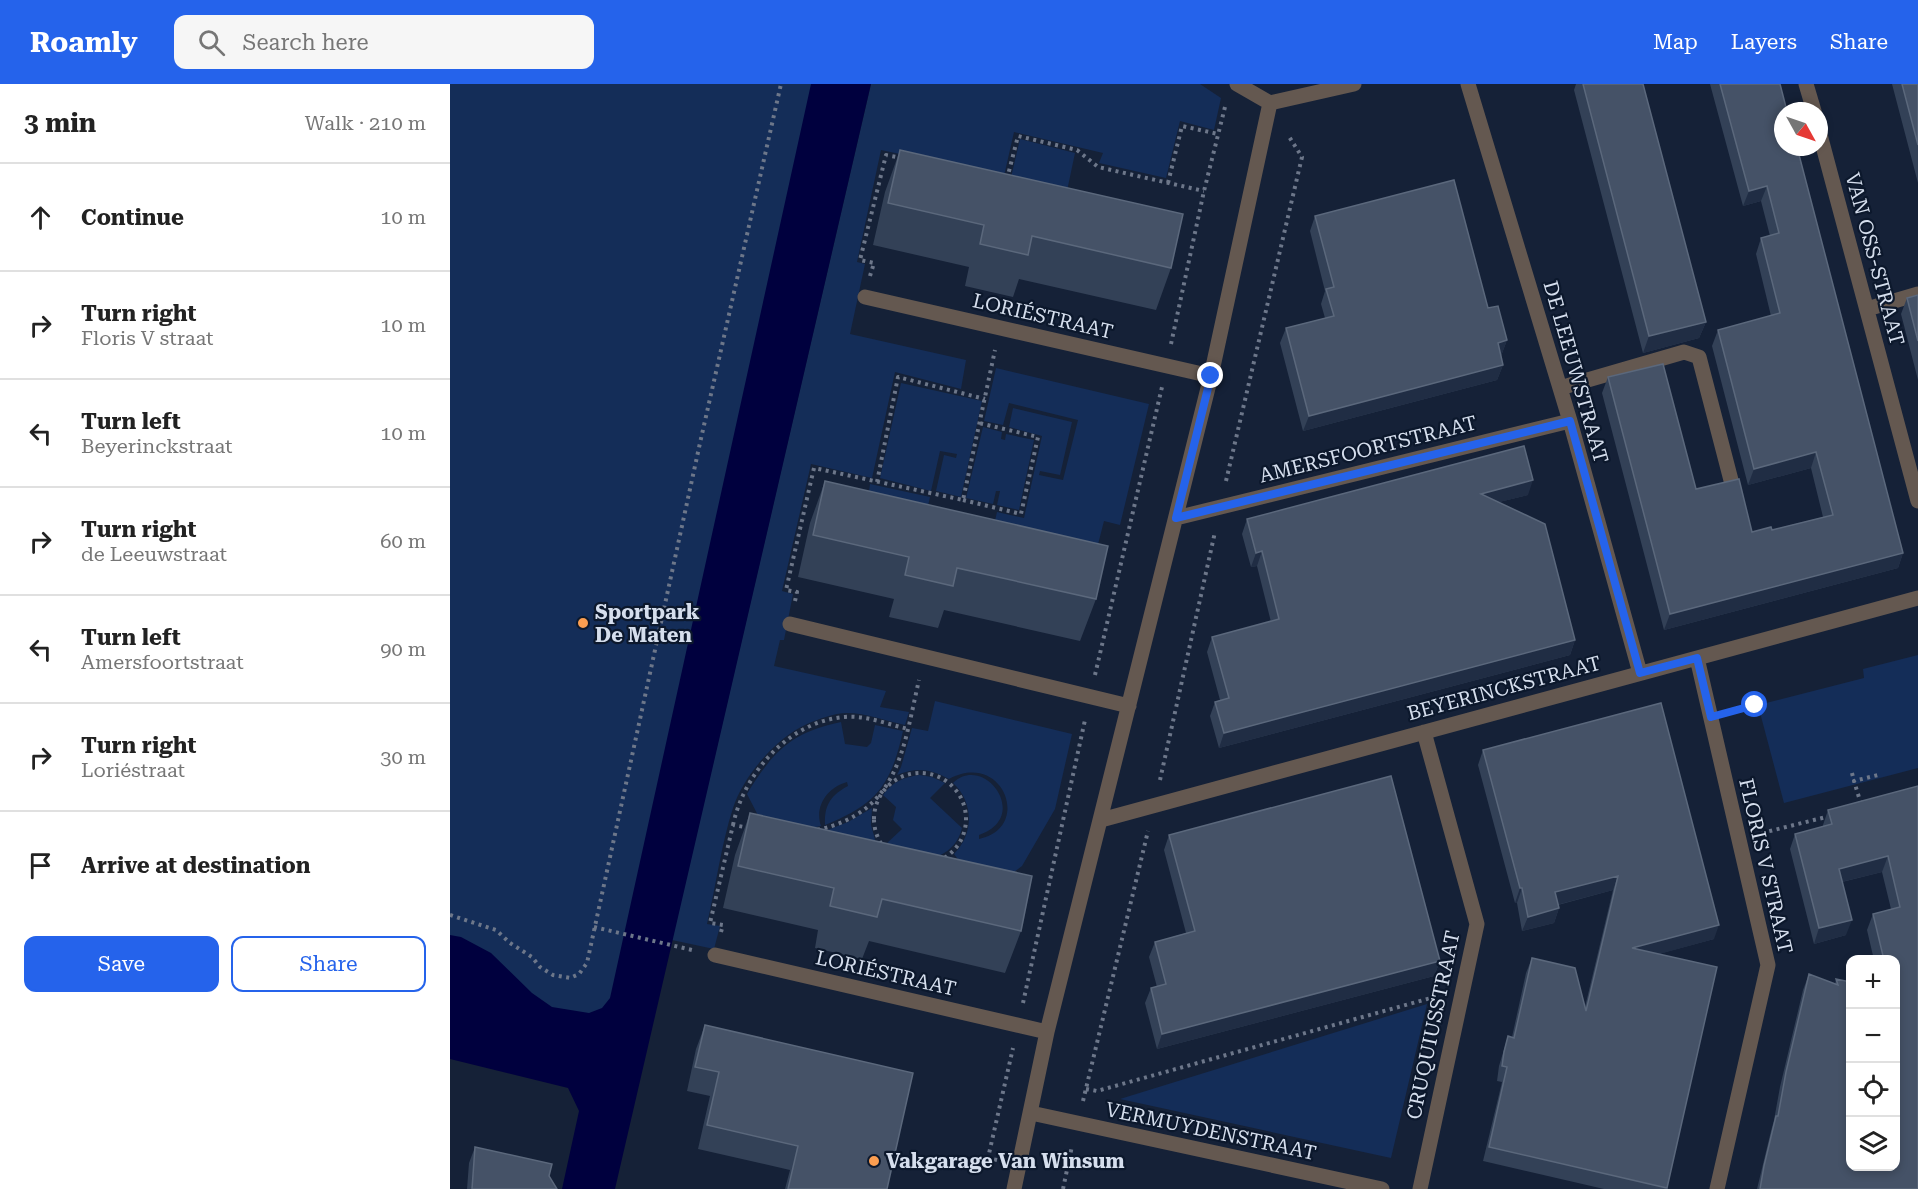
<!DOCTYPE html>
<html lang="en">
<head>
<meta charset="utf-8">
<style>
	:root { --surface:#fff; --page:#f6f6f6; --text:#222; --muted:#767676; --line:#e0e0e0; --accent:#2563eb }
	body { margin:0; font-family:"Roboto Serif",serif; background:var(--page); color:var(--text) }
	.controls { position:absolute; right:18px; bottom:18px; display:grid; overflow:hidden; border-radius:12px; box-shadow:0 3px 9px #0003 }
	.controls button { width:54px; height:54px; display:grid; place-items:center; padding:0; border:0; border-bottom:2px solid var(--line); background:var(--surface); color:var(--text); font:30px sans-serif }
	.compass { position:absolute; left:1324px; top:18px; width:54px; height:54px; border-radius:50%; background:var(--surface); box-shadow:0 3px 9px #0003; rotate:130deg }
	.stop { position:absolute; width:18px; height:18px; margin:-14px; border:4px solid #2563eb; border-radius:50%; background:#fff }
	.stop.end { background:#2563eb; border-color:#fff; box-shadow:0 2px 6px #0008 }
	.list { margin:0; padding:0; list-style:none }
	h2 { display:flex; justify-content:space-between; align-items:center; height:78px; margin:0; padding:0 24px; font-size:26px }
	h2 small { font-size:20px; font-weight:400; color:var(--muted) }
	.list li { display:grid; grid-template-columns:39px 1fr auto; gap:18px; align-items:center; box-sizing:border-box; height:108px; padding:0 24px; border-top:2px solid var(--line) }
	.list b { display:block; font-size:22px; white-space:nowrap }
	.list p { margin:0; font-size:20px; white-space:nowrap; color:var(--muted) }
	.list em { font-size:20px; font-style:normal; color:var(--muted) }
	.actions { display:flex; gap:12px; padding:18px 24px }
	.actions a { flex:1; padding:14px 0; border:2px solid var(--accent); border-radius:12px; text-align:center; font-size:21px; color:var(--accent) }
	.actions .main { background:var(--accent); color:#fff }
	.icon { flex:none; width:33px; height:33px; fill:none; stroke:currentColor; stroke-width:2; stroke-linecap:round; stroke-linejoin:round }
	.map { position:relative; flex:none; width:1468px; height:1105px; overflow:hidden }
	header { display:flex; align-items:center; gap:36px; box-sizing:border-box; height:84px; padding:0 30px; background:var(--accent); color:#fff }
	header strong { font-size:28px }
	nav { display:flex; gap:33px; margin-inline-start:auto; font-size:21px }
	.search { width:420px; height:54px; background:var(--page); display:flex; align-items:center; gap:15px; box-sizing:border-box; padding:0 21px; border-radius:12px; color:var(--muted); font-size:22px }
	main { display:flex }
	aside { flex:1; background:var(--surface) }
	.map>svg:first-child { display:block }
	.green { fill:#142d58 }
	.water { fill:#00003e }
	.lines { fill:none; stroke-linecap:round; stroke-linejoin:round }
	.path { stroke:#6d778a; stroke-width:4; stroke-dasharray:3 4.5; stroke-linecap:butt }
	.minor { stroke:#645850; stroke-width:15 }
	.wall { fill:#334157 }
	.shaded-wall { fill:#202d44 }
	.building { fill:#455267; stroke:#5b687c; stroke-width:1.5 }
	.route { stroke:#2563eb; stroke-width:8 }
	.poi-dot { fill:#fb9e51; stroke:#0c182c; stroke-width:2 }
	.labels { text-anchor:middle; stroke-width:4.5; stroke-linejoin:round; paint-order:stroke }
	.street-label { font-size:20px; fill:#d5deed; stroke:#0c182c }
	.poi-label { font-size:20px; font-weight:bold; fill:#d5deed; stroke:#0c182c; text-anchor:start }
</style>
</head>
<body>
<header>
<strong>Roamly</strong>
<div class="search"><svg class="icon" aria-label="search" viewBox="0 0 24 24"><circle cx="10" cy="10" r="6"/><path d="M15 15l6 6"/></svg>Search here</div>
<nav><a>Map</a><a>Layers</a><a>Share</a></nav>
</header>
<main>
<aside>
<h2>3 min<small>Walk · 210 m</small></h2>
<ul class="list">
<li><svg class="icon" aria-label="ahead" viewBox="0 0 24 24"><path d="M12 20V5M6 11l6-6 6 6"/></svg><div><b>Continue</b></div><em>10 m</em></li>
<li><svg class="icon" aria-label="right" viewBox="0 0 24 24"><path d="M7 20v-9h11M14 6l5 5-5 5"/></svg><div><b>Turn right</b><p>Floris V straat</p></div><em>10 m</em></li>
<li><svg class="icon" aria-label="left" viewBox="0 0 24 24"><path d="M17 20v-9H6M10 6l-5 5 5 5"/></svg><div><b>Turn left</b><p>Beyerinckstraat</p></div><em>10 m</em></li>
<li><svg class="icon" aria-label="right" viewBox="0 0 24 24"><path d="M7 20v-9h11M14 6l5 5-5 5"/></svg><div><b>Turn right</b><p>de Leeuwstraat</p></div><em>60 m</em></li>
<li><svg class="icon" aria-label="left" viewBox="0 0 24 24"><path d="M17 20v-9H6M10 6l-5 5 5 5"/></svg><div><b>Turn left</b><p>Amersfoortstraat</p></div><em>90 m</em></li>
<li><svg class="icon" aria-label="right" viewBox="0 0 24 24"><path d="M7 20v-9h11M14 6l5 5-5 5"/></svg><div><b>Turn right</b><p>Loriéstraat</p></div><em>30 m</em></li>
<li><svg class="icon" aria-label="arrive" viewBox="0 0 24 24"><path d="M6 21V4h12l-3 4 3 4H6"/></svg><div><b>Arrive at destination</b></div></li>
</ul>
<div class="actions"><a class="main">Save</a><a>Share</a></div>
</aside>
<div class="map">
<svg width="1468" height="1105" viewBox="0 0 1468 1105">
	<rect width="100%" height="100%" fill="#152137"/>
	<path class="green" d="M 0,0 L 385,0 L 167,978 L 0,936 Z
		M 421,0 L 750,0 L 771,14 L 764,46 L 730,37 L 716,94 L 649,79 L 653,69 L 564,48 L 554,92 L 431,66 L 407,178 L 415,180 L 400,250 L 516,276 L 511,305 L 445,288 L 422,394 L 361,380 L 332,507 L 343,510 L 334,556 L 330,556 L 324,582 L 436,607 L 430,623 L 459,628 L 455,641 C 436,637 416,629 397,629 C 384,629 369,635 357,640 C 326,654 294,691 283,724 C 271,761 266,802 257,840 L 270,842 L 264,865 L 222,856 Z
		M 570,55 L 625,69 L 609,145 L 552,132 Z
		M 546,284 L 699,320 L 670,441 L 654,437 L 645,472 L 542,450 L 547,428 L 574,434 L 592,352 L 559,343 L 563,324 L 622,338 L 610,391 L 590,387 L 589,391 L 613,396 L 628,336 L 559,319 L 553,341 L 534,337 Z
		M 451,299 L 532,317 L 511,413 L 486,407 L 494,371 L 506,374 L 507,370 L 490,367 L 481,407 L 430,394 Z
		M 533,343 L 552,348 L 551,355 L 555,356 L 556,350 L 584,356 L 569,426 L 547,421 L 550,407 L 546,407 L 543,420 L 516,414 Z
		M 420,400 L 480,413 L 475,435 L 417,422 Z
		M 1468,571 L 1468,684 L 1334,719 L 1308,621 L 1414,594 L 1413,585 Z
		M 485,617 L 622,650 L 605,725 L 572,782 L 564,788 L 510,778 L 504,770 C 524,750 524,718 503,699 C 534,669 582,733 529,751 L 529,755 C 583,744 553,666 499,695 C 480,685 467,683 447,691 L 451,683 L 462,644 L 478,647 Z
		M 391,638 L 395,660 L 417,663 L 421,659 L 425,641 L 453,647 C 441,701 427,720 375,741 C 374,721 381,711 398,702 L 397,698 C 378,703 364,722 371,742 L 357,745 L 314,743 L 297,710 C 323,667 342,648 391,638 Z
		M 469,691 L 482,693 L 495,699 L 480,714 L 512,744 C 509,757 501,766 489,772 L 435,761 L 452,745 L 443,736 L 446,723 L 433,711 C 442,698 454,693 469,691 Z
		M 422,724 L 421,741 L 426,759 L 375,747 L 398,738 Z
		M 977,920 L 941,1074 L 670,1015 Z"/>
	<path class="water" d="M 361,0 L 421,0 L 165,1105 L 112,1105 L 129,1027 L 118,1004 L 0,975 L 0,851 L 11,853 L 41,869 L 82,909 L 102,923 L 139,929 L 152,924 L 160,914 Z"/>
	<g class="lines">
		<path class="path" d="M 557,95 L 568,52 L 627,66 L 648,83 L 754,107
			M 718,99 L 732,42 L 768,50
			M 420,192 L 424,179 L 410,176 L 436,71 L 452,74
			M 721,260 L 754,107 L 776,19
			M 776,397 L 852,73 L 838,51
			M 427,398 L 448,293 L 535,315
			M 513,416 L 571,430 L 588,353 L 529,339
			M 345,517 L 347,508 L 336,506 L 364,384 L 513,416 L 545,266
			M 645,591 L 712,303
			M 1282,627 L 1305,621 L 1313,625
			M424 735a46 46 0 1 1 92 0a46 46 0 1 1-92 0Z
			M 1402,689 L 1404,697
			M 710,696 L 765,448
			M 1411,720 L 1404,697 L 1428,691
			M 283,741 C 294,689 339,637 395,633 C 415,631 437,640 458,645
			M 367,746 C 449,728 453,665 469,596
			M 1312,749 L 1380,732
			M 0,831 L 46,846 L 60,859 L 82,873 L 90,883 L 103,891 L 120,894 L 129,890 L 137,879 L 250,359 L 331,0
			M 144,843 L 242,866
			M 271,848 L 273,841 L 260,839 L 283,741 L 300,744
			M 573,919 L 635,636
			M 636,1005 L 647,1007 L 988,912
			M 633,1017 L 698,747
			M 547,1076 L 538,1074 L 563,964
			M 613,1105 L 622,1062"/>
		<path class="minor" d="M 787,0 L 820,19
			M 1018,0 L 1120,337 L 1190,589
			M 1356,0 L 1364,27
			M 820,19 L 904,0
			M 1369,47 L 1468,417
			M 415,213 L 761,292
			M 1417,225 L 1468,210
			M 1110,304 L 1234,268 L 1249,273 L 1282,400
			M 726,434 L 1120,337
			M 340,540 L 679,622
			M 1247,574 L 1318,881 L 1267,1105
			M 651,736 L 1468,514
			M 265,871 L 597,948
			M 581,1029 L 932,1105
			M 564,1105 L 597,948 L 761,292 L 820,19
			M 970,1105 L 1027,840 L 974,648"/>
	</g>
	<path class="wall" d="M 1126,0 L 1193,0 L 1256,238 L 1249,254 L 1193,269 L 1124,6 Z
		M 1260,0 L 1330,0 L 1453,469 L 1448,484 L 1214,546 L 1152,309 L 1158,293 L 1246,405 L 1302,448 L 1322,446 L 1373,433 L 1361,384 L 1298,401 L 1262,262 L 1268,246 L 1321,232 L 1306,170 L 1311,154 L 1320,152 L 1311,117 L 1293,122 Z
		M 1442,0 L 1468,0 L 1468,99 Z
		M 450,66 L 721,184 L 706,226 L 569,195 L 563,213 L 515,202 L 519,183 L 423,161 L 435,108 Z
		M 865,132 L 1038,224 L 1057,256 L 1051,272 L 1053,281 L 1047,296 L 853,347 L 830,259 L 836,244 L 875,234 L 871,220 L 875,207 L 860,147 Z
		M 1468,211 L 1468,296 L 1451,230 L 1457,214 Z
		M 375,397 L 646,515 L 630,557 L 494,526 L 488,544 L 439,533 L 444,515 L 348,493 L 360,439 Z
		M 1078,411 L 1049,418 L 1125,556 L 1120,571 L 769,664 L 760,632 L 765,618 L 770,616 L 757,568 L 762,553 L 821,538 L 807,482 L 801,483 L 792,450 L 797,435 Z
		M 1033,666 L 1264,855 L 1208,870 L 1267,883 L 1216,1105 L 1154,1105 L 1033,1077 L 1052,998 L 1047,997 L 1049,982 L 1058,952 L 1062,953 L 1076,889 L 1082,874 L 1135,923 L 1163,806 L 1108,821 L 1109,824 L 1104,839 L 1072,847 L 1067,819 L 1065,819 L 1028,681 Z
		M 1468,702 L 1468,1105 L 1307,1105 L 1321,1047 L 1324,1036 L 1330,1003 L 1353,906 L 1359,890 L 1385,900 L 1386,895 L 1399,898 L 1401,894 L 1401,1083 L 1446,876 L 1424,876 L 1417,846 L 1423,830 L 1441,825 L 1432,788 L 1392,798 L 1396,851 L 1364,860 L 1340,765 L 1345,750 L 1373,743 L 1373,741 L 1378,726 Z
		M 300,729 L 571,847 L 555,889 L 419,857 L 412,875 L 365,864 L 368,846 L 273,824 L 285,771 Z
		M 719,751 L 990,877 L 984,892 L 707,965 L 695,919 L 701,904 L 707,903 L 699,873 L 705,858 L 736,849 L 714,766 Z
		M 255,941 L 437,1105 L 335,1105 L 340,1086 L 248,1065 L 260,1012 L 237,1007 L 246,965 Z
		M 25,1063 L 99,1092 L 107,1105 L 17,1105 L 19,1079 Z"/>
	<path class="shaded-wall" d="M 1317,102 L 1311,117 L 1293,122 L 1299,107 Z
		M 1256,238 L 1249,254 L 1193,269 L 1199,252 Z
		M 1057,256 L 1051,272 L 1048,259 Z
		M 1053,281 L 1047,296 L 853,347 L 859,332 Z
		M 1366,368 L 1361,384 L 1298,401 L 1304,385 Z
		M 1083,396 L 1078,411 L 1025,424 L 1031,410 Z
		M 812,467 L 807,482 L 801,483 L 806,469 Z
		M 1453,469 L 1448,484 L 1214,546 L 1220,530 Z
		M 1125,556 L 1120,571 L 769,664 L 774,649 Z
		M 1438,772 L 1432,788 L 1383,800 L 1389,785 Z
		M 1168,792 L 1163,806 L 1099,823 L 1105,808 Z
		M 1070,804 L 1072,804 L 1067,819 L 1065,819 Z
		M 1109,824 L 1104,839 L 1072,847 L 1078,833 Z
		M 1402,836 L 1396,851 L 1364,860 L 1369,844 Z
		M 1269,841 L 1264,855 L 1177,879 L 1182,864 Z
		M 990,877 L 984,892 L 707,965 L 712,950 Z"/>
	<path class="building" d="M 1133,0 L 1193,0 L 1256,238 L 1199,252 Z
		M 1270,0 L 1330,0 L 1337,27 L 1333,27 L 1333,63 L 1347,63 L 1453,469 L 1220,530 L 1158,293 L 1213,280 L 1246,405 L 1289,395 L 1302,448 L 1321,443 L 1322,446 L 1383,431 L 1366,368 L 1304,385 L 1268,246 L 1330,229 L 1311,154 L 1329,149 L 1317,102 L 1299,107 Z
		M 1452,0 L 1468,0 L 1468,61 Z
		M 450,66 L 733,130 L 721,184 L 582,152 L 578,171 L 530,160 L 534,141 L 438,119 Z
		M 1004,96 L 1038,224 L 1048,222 L 1057,256 L 1048,259 L 1053,281 L 859,332 L 836,244 L 884,232 L 876,205 L 884,203 L 865,132 Z
		M 1468,211 L 1468,257 L 1457,214 Z
		M 1074,362 L 1083,396 L 1031,410 L 1095,440 L 1125,556 L 774,649 L 765,618 L 779,614 L 762,553 L 829,535 L 812,467 L 806,469 L 797,435 Z
		M 375,397 L 658,462 L 646,515 L 507,484 L 503,502 L 455,491 L 459,473 L 363,451 Z
		M 1211,619 L 1269,841 L 1182,864 L 1267,883 L 1217,1104 L 1039,1063 L 1057,983 L 1052,982 L 1054,968 L 1058,952 L 1064,954 L 1082,874 L 1125,884 L 1136,927 L 1168,792 L 1105,808 L 1109,824 L 1078,833 L 1072,804 L 1070,804 L 1033,666 Z
		M 941,692 L 990,877 L 712,950 L 701,904 L 716,900 L 705,858 L 745,847 L 719,751 Z
		M 1468,702 L 1468,1105 L 1310,1105 L 1314,1082 L 1326,1032 L 1328,1032 L 1336,988 L 1359,890 L 1388,901 L 1386,895 L 1401,898 L 1401,1083 L 1446,1083 L 1446,876 L 1434,876 L 1423,830 L 1450,823 L 1438,772 L 1389,785 L 1402,836 L 1369,844 L 1345,750 L 1382,740 L 1378,726 Z
		M 300,729 L 582,792 L 571,847 L 432,815 L 427,833 L 380,822 L 384,804 L 288,782 Z
		M 255,941 L 463,989 L 437,1105 L 338,1105 L 348,1062 L 257,1041 L 269,988 L 245,983 Z
		M 25,1063 L 102,1080 L 99,1092 L 107,1105 L 22,1105 Z"/>
	<g class="lines">
		<path class="route" d="M 761,292 L 726,434 L 1120,337 L 1190,589 L 1247,574 L 1261,633 L 1305,621"/>
	</g>
	<g class="poi-dot">
		<circle cx="133" cy="539" r="6"/>
		<circle cx="424" cy="1077" r="6"/>
	</g>
	<g class="labels">
		<g class="street-label">
			<text transform="translate(1425 175) rotate(75)" y="7">VAN OSS-STRAAT</text>
			<text transform="translate(593 232) rotate(13)" y="7">LORIÉSTRAAT</text>
			<text transform="translate(1126 288) rotate(74)" y="7">DE LEEUWSTRAAT</text>
			<text transform="translate(918 365) rotate(-14)" y="7">AMERSFOORTSTRAAT</text>
			<text transform="translate(1054 604) rotate(-15)" y="7">BEYERINCKSTRAAT</text>
			<text transform="translate(1316 782) rotate(77)" y="7">FLORIS V STRAAT</text>
			<text transform="translate(436 889) rotate(13)" y="7">LORIÉSTRAAT</text>
			<text transform="translate(983 941) rotate(-78)" y="7">CRUQUIUSSTRAAT</text>
			<text transform="translate(761 1047) rotate(12)" y="7">VERMUYDENSTRAAT</text>
		</g>
		<g class="poi-label">
			<text x="145" y="535">Sportpark<tspan x="145" dy="23">De Maten</tspan></text>
			<text x="436" y="1084">Vakgarage Van Winsum</text>
		</g>
	</g>
</svg>
<div class="controls">
<button>+</button>
<button>−</button>
<button><svg class="icon" aria-label="locate" viewBox="0 0 24 24"><circle cx="12" cy="12" r="6"/><path d="M12 2v4M12 18v4M2 12h4M18 12h4"/></svg></button>
<button><svg class="icon" aria-label="layers" viewBox="0 0 24 24"><path d="M12 4l9 5-9 5-9-5zM3 14l9 5 9-5"/></svg></button>
</div>
<svg class="compass" viewBox="-18 -18 36 36"><path d="M0-13l5 13h-10z" fill="#e53935"/><path d="M0 13l5-13h-10z" fill="#767676"/></svg>
<div class="stop" style="left:1305px;top:621px"></div>
<div class="stop end" style="left:761px;top:292px"></div>
</div>
</main>
</body>
</html>
